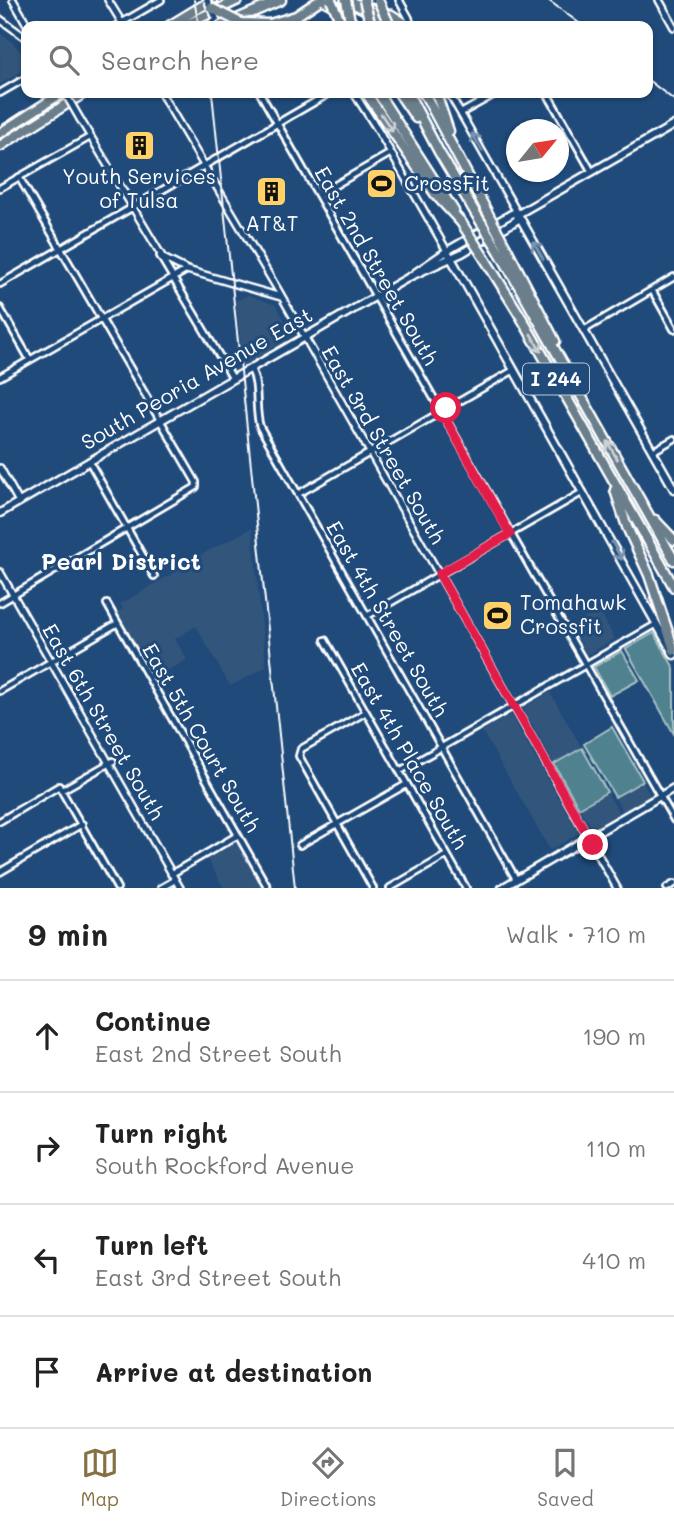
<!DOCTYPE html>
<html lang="en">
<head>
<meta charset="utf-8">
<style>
	:root { --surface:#fff; --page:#f6f6f6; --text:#222; --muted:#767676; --line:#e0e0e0; --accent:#857141 }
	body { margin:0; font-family:Mali,sans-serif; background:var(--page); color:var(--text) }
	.compass { position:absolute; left:506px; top:119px; width:63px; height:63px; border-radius:50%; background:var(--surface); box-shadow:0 2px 5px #0004; rotate:60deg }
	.stop { position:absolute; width:21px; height:21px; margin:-16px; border:5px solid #e11d48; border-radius:50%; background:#fff }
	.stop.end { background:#e11d48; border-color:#fff; box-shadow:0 2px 7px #0008 }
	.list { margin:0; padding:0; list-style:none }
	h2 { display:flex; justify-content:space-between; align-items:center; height:91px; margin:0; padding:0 28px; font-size:30px }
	h2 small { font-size:23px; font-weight:400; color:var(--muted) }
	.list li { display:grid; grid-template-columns:46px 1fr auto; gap:21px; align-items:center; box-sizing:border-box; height:112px; padding:0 28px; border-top:2px solid var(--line) }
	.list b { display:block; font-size:26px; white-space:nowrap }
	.list p { margin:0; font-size:23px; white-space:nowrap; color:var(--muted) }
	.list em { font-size:23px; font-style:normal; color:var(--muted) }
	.icon { flex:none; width:38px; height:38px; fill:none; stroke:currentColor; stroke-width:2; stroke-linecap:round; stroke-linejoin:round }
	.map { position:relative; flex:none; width:674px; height:888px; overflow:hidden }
	.search { position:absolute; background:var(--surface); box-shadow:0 2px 5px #0004; left:21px; right:21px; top:21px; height:77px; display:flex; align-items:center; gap:18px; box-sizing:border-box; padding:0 24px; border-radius:14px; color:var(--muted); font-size:26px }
	.sheet { height:539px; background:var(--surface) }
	nav { display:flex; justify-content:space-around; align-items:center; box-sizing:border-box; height:98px; border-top:2px solid var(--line); background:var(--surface); font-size:19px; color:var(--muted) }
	nav a { display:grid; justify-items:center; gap:4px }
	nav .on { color:var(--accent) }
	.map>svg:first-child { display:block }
	.built { fill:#32557c }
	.green { fill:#4f828e; stroke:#a7c0c6; stroke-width:2 }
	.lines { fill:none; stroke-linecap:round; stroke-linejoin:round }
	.minor-casing { stroke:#fff; stroke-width:10 }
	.tertiary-casing { stroke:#fff; stroke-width:10 }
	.secondary-casing { stroke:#fff; stroke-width:11 }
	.primary-casing { stroke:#fff; stroke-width:12 }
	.motorway-casing { stroke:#fff; stroke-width:13 }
	.minor { stroke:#1f4a7a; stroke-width:4.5 }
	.tertiary { stroke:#1f4a7a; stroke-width:5 }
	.secondary { stroke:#1f4a7a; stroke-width:6 }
	.primary { stroke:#6b7e8b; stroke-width:7 }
	.motorway { stroke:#6b7e8b; stroke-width:8 }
	.rail { stroke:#fff; stroke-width:2 }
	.tertiary-bridge-casing { stroke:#fff; stroke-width:10; stroke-linecap:butt }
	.motorway-bridge-casing { stroke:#fff; stroke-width:13; stroke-linecap:butt }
	.tertiary-bridge { stroke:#1f4a7a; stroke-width:5 }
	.motorway-bridge { stroke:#6b7e8b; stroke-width:8 }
	.oneway { stroke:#cbd2d6 }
	.oneway2 { stroke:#7992af }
	.route { stroke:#e11d48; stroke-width:9 }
	.labels { text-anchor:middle; stroke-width:6; stroke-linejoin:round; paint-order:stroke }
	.shield { fill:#1f4a7a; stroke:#bcc9d7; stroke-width:2 }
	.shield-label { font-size:19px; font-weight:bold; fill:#fff }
	.poi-label { font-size:21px; fill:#fff; stroke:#1f4a7a }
	.street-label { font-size:21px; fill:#fff; stroke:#1f4a7a }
	.neighbourhood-label { font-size:23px; font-weight:bold; fill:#fff; stroke:#1f4a7a }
</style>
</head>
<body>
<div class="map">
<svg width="674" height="888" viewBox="0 0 674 888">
	<rect width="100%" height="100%" fill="#1f4a7a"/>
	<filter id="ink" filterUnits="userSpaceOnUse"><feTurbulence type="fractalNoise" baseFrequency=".0143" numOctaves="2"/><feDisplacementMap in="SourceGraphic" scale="14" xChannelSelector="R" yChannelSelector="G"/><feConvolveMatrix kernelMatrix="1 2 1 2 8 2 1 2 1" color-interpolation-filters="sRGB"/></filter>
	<g filter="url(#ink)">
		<path class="built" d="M 0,33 L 12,42 L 26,57 L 26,69 L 0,84 Z
			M 248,295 L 276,305 L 293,335 L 243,366 L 236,301 Z
			M 252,528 L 266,667 L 230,686 L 196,626 L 175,639 L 187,660 L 153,679 L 115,613 L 123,609 L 120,604 L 196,560 L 195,558 Z
			M 599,610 L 615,639 L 587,655 L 571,626 Z
			M 550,692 L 582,748 L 554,764 L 523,708 Z
			M 511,715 L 578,832 L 578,834 L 550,850 L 482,731 Z
			M 643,781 L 650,796 L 622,811 L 615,797 Z
			M 607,792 L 619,813 L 592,829 L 579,808 Z
			M 238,842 L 264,888 L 224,888 L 207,859 Z"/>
		<path class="green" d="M 654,633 L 674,668 L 674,734 L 626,649 Z
			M 622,651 L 639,680 L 610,696 L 594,667 Z
			M 612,727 L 643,781 L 615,797 L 584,744 Z
			M 582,748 L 607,792 L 579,808 L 554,764 Z"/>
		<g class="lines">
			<defs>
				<path id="minor" d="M 116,26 L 161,0
					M 0,93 L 26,78
					M 260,93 L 674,820
					M 547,93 L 592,172
					M 461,113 L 497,93
					M 0,188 L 90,137
					M 318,195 L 391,153
					M 160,256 L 233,379
					M 0,284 L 330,93
					M 652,290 L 674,329
					M 0,308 L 30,360
					M 584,330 L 674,277
					M 251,369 C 260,386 254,409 260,427 L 516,879
					M 0,377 L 187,270
					M 653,451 L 674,439
					M 89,461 L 154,576
					M 298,494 L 514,370
					M 0,603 L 196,487 L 196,482 L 19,177
					M 107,604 L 268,888
					M 367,616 L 583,492
					M 325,640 L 466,888
					M 0,691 L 118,623
					M 366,712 L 301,749 L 299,756 L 373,888
					M 400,771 L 657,624
					M 62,790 L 113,761
					M 0,821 L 59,786 L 117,888
					M 300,845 L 407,784
					M 0,872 L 82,824
					M 171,874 L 238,835
					M 161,888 L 175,880
					M 390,888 L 447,855
					M 667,888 L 674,884"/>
				<path id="tertiary" d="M 13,0 L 28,26
					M 108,0 L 124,26
					M 399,0 L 409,18 L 411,26
					M 659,0 L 674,27
					M 0,19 L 26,38
					M 161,93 L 278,290 L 617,888
					M 330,93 L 331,93
					M 354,93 L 379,132 L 447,251
					M 449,93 L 518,214
					M 80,119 L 163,258 L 187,270 L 281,297
					M 0,468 L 19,502
					M 0,572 L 180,888"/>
				<path id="secondary" d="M 518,214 L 674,125
					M 519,216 L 674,489
					M 447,251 L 674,655
					M 415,273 L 447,251 L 513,213 L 518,214
					M 0,513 L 411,276 L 462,253 L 517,220 L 518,214
					M 502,888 L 674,788"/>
				<path id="primary" d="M 345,0 L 391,14 L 410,26"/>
				<path id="motorway" d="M 323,0 L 338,8 L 356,26
					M 356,5 L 399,26
					M 270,24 L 296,16 L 320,0
					M 169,26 L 212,0
					M 183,26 L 238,0
					M 221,26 L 281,0
					M 366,93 L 436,195 L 461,222
					M 378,93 L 454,211
					M 399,93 L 416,118
					M 408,93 L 439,152 L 476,214
					M 424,93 L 492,221
					M 436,93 L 449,131
					M 0,133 L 62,93
					M 0,146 L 84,93
					M 506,247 L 555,341
					M 499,251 L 674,560
					M 485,259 L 521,317 L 674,587
					M 615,490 L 627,527 L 649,575 L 674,650
					M 655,520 L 674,540"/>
			</defs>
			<use href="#minor" class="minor-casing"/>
			<use href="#tertiary" class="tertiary-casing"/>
			<use href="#secondary" class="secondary-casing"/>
			<use href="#primary" class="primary-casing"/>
			<use href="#motorway" class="motorway-casing"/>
			<use href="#minor" class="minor"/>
			<use href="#tertiary" class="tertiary"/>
			<use href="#secondary" class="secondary"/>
			<use href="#primary" class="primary"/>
			<use href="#motorway" class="motorway"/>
			<path class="rail" d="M 194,0 L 199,26
				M 548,0 L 583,26
				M 648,80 L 674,100
				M 212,93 L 295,888"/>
			<defs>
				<path id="tertiary-bridge" d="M 207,0 L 216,18
					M 65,93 L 80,119"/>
				<path id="motorway-bridge" d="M 331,0 L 342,25
					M 346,0 L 351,26
					M 364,0 L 371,26
					M 378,0 L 390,26
					M 211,8 L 241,23 L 270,24
					M 476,214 L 499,251
					M 492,221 L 506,247
					M 461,222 L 485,259"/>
			</defs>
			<use href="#tertiary-bridge" class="tertiary-bridge-casing"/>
			<use href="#motorway-bridge" class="motorway-bridge-casing"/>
			<use href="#tertiary-bridge" class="tertiary-bridge"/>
			<use href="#motorway-bridge" class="motorway-bridge"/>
		</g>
		<defs><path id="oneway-shaft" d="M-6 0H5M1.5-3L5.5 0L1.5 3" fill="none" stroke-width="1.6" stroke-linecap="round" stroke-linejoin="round" transform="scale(1.75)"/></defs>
		<g class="oneway">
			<use href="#oneway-shaft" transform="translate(387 123) rotate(57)"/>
			<use href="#oneway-shaft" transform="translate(536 343) rotate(60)"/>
			<use href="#oneway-shaft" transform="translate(612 450) rotate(-119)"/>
		</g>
		<g class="oneway2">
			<use href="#oneway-shaft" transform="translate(477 142) rotate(-120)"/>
			<use href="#oneway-shaft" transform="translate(538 250) rotate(-120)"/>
			<use href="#oneway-shaft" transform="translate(617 551) rotate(60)"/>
		</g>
	</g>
	<g class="lines" filter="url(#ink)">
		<path class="route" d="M 446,408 L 441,411 L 510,534 L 439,574 L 593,845"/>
	</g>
	<defs>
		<symbol id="building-square" viewBox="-11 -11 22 22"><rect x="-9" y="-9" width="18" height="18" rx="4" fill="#ffd166" stroke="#1f4a7a"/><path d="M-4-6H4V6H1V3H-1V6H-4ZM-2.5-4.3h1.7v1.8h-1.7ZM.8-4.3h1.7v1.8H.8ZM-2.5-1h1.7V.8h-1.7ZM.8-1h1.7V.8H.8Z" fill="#111"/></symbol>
		<symbol id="stadium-square" viewBox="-11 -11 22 22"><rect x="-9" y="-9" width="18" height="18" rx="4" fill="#ffd166" stroke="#1f4a7a"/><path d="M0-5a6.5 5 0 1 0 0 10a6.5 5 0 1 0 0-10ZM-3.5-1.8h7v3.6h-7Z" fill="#111"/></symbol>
	</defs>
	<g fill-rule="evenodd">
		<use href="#building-square" x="122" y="128" width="35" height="35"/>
		<use href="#stadium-square" x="364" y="166" width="35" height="35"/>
		<use href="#building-square" x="254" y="174" width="35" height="35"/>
		<use href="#stadium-square" x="480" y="598" width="35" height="35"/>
	</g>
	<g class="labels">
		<rect class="shield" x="523" y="363.5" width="66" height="31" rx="5"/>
		<g class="shield-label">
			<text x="556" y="386">I 244</text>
		</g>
		<g class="poi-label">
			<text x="139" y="184">Youth Services<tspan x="139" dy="24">of Tulsa</tspan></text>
			<text x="404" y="191" text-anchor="start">CrossFit</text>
			<text x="272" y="231">AT&amp;T</text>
			<text x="520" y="610" text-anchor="start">Tomahawk<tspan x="520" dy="24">Crossfit</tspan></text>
		</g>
		<g class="street-label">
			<text transform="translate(376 266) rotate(60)" y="7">East 2nd Street South</text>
			<text transform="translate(197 379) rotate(-30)" y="7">South Peoria Avenue East</text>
			<text transform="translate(383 445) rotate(60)" y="7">East 3rd Street South</text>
			<text transform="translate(387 619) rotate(60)" y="7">East 4th Street South</text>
			<text transform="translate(103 722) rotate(60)" y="7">East 6th Street South</text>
			<text transform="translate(201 738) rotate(60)" y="7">East 5th Court South</text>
			<text transform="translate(409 756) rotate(60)" y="7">East 4th Place South</text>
		</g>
		<g class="neighbourhood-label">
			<text x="121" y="570">Pearl District</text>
		</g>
	</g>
</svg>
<svg class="compass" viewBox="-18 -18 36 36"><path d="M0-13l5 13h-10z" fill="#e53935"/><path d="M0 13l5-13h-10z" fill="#767676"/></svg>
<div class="stop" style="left:446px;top:408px"></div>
<div class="stop end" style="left:593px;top:845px"></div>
<div class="search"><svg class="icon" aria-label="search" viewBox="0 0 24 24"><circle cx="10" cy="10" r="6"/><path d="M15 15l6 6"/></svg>Search here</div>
</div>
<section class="sheet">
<h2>9 min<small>Walk · 710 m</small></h2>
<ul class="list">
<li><svg class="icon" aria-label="ahead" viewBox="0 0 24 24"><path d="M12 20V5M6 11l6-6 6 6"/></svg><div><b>Continue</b><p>East 2nd Street South</p></div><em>190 m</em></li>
<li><svg class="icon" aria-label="right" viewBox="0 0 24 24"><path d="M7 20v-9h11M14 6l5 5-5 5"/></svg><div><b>Turn right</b><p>South Rockford Avenue</p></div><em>110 m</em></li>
<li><svg class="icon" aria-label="left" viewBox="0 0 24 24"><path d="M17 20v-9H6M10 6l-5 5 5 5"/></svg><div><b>Turn left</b><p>East 3rd Street South</p></div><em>410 m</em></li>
<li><svg class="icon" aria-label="arrive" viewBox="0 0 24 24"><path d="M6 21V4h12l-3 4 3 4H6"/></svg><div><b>Arrive at destination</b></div></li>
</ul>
</section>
<nav>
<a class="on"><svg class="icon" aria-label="map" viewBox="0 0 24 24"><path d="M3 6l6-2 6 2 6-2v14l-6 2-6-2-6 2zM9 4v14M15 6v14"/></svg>Map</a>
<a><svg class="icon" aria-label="directions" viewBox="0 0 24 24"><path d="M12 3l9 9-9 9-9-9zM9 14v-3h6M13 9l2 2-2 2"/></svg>Directions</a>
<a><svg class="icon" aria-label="saved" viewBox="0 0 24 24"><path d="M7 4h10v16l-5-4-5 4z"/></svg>Saved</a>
</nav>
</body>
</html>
